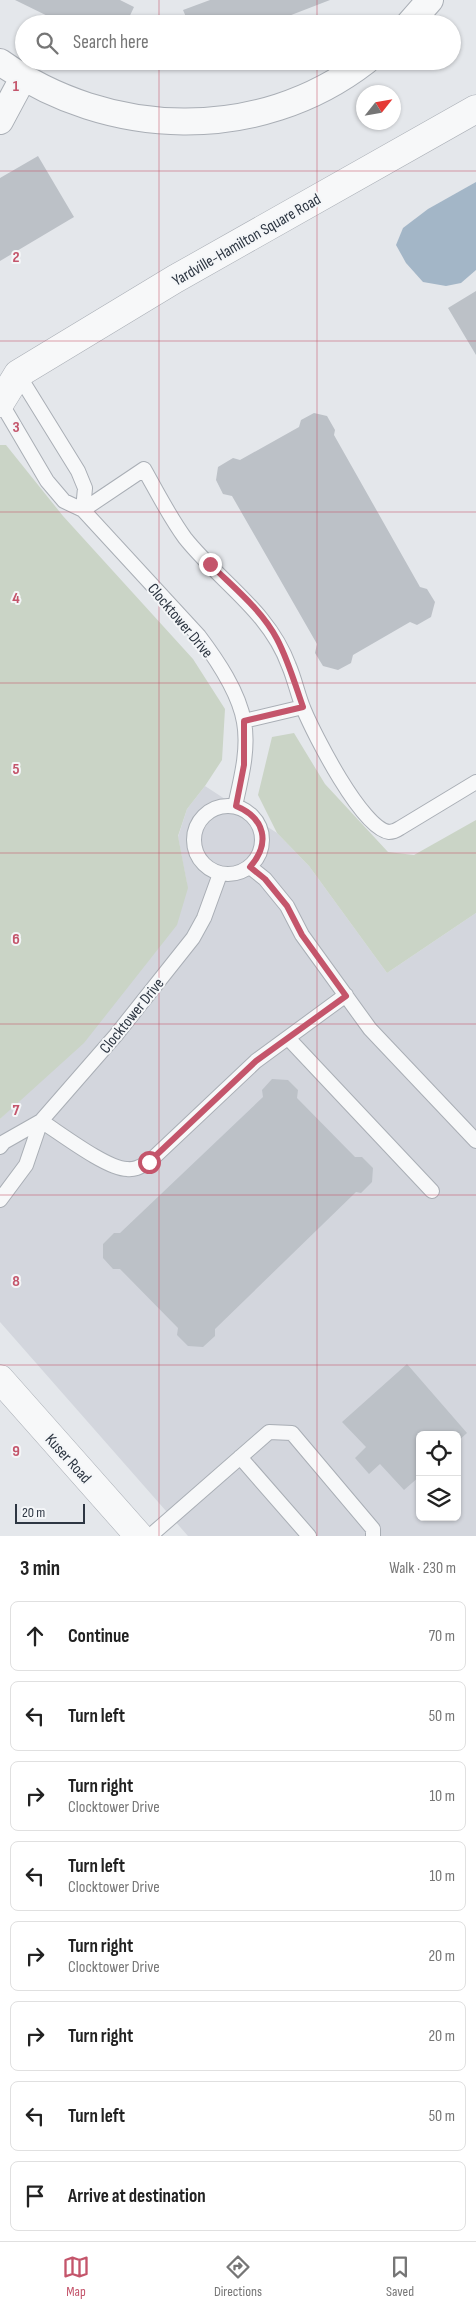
<!DOCTYPE html>
<html lang="en">
<head>
<meta charset="utf-8">
<style>
	:root { --surface:#fff; --page:#f2f2f2; --text:#222; --muted:#767676; --line:#e0e0e0; --accent:#c4556b }
	body { margin:0; font-family:"Sofia Sans Condensed",sans-serif; background:var(--page); color:var(--text) }
	.controls { position:absolute; right:15px; bottom:15px; display:grid; overflow:hidden; border-radius:8px; box-shadow:0 1px 4px #0004 }
	.controls button { width:45px; height:45px; display:grid; place-items:center; padding:0; border:0; border-bottom:1px solid var(--line); background:var(--surface); color:var(--text); font:25px sans-serif }
	.compass { position:absolute; left:356px; top:85px; width:45px; height:45px; border-radius:50%; background:var(--surface); box-shadow:0 1px 4px #0004; rotate:59deg }
	.scale { position:absolute; left:15px; bottom:12px; width:70px; box-sizing:border-box; padding-left:5px; border:2px solid #2d3642; border-top:0; font-size:14px; line-height:18px; white-space:nowrap; color:#2d3642; -webkit-text-stroke:4px #f4f6f8; paint-order:stroke }
	.stop { position:absolute; width:15px; height:15px; margin:-11px; border:4px solid #c4556b; border-radius:50%; background:#fff }
	.stop.end { background:#c4556b; border-color:#fff; box-shadow:0 1px 5px #0008 }
	.list { margin:0; padding:0; list-style:none }
	h2 { display:flex; justify-content:space-between; align-items:center; height:65px; margin:0; padding:0 20px; font-size:21px }
	h2 small { font-size:16px; font-weight:400; color:var(--muted) }
	.list li { display:grid; grid-template-columns:32px 1fr auto; gap:15px; align-items:center; box-sizing:border-box; height:70px; margin:0 10px 10px; padding:0 10px; border:1px solid var(--line); border-radius:8px }
	.list b { display:block; font-size:19px; white-space:nowrap }
	.list p { margin:0; font-size:16px; white-space:nowrap; color:var(--muted) }
	.list em { font-size:16px; font-style:normal; color:var(--muted) }
	.icon { flex:none; width:28px; height:28px; fill:none; stroke:currentColor; stroke-width:2; stroke-linecap:round; stroke-linejoin:round }
	.map { position:relative; flex:none; width:476px; height:1536px; overflow:hidden }
	.search { position:absolute; background:var(--surface); box-shadow:0 1px 4px #0004; left:15px; right:15px; top:15px; height:55px; display:flex; align-items:center; gap:12px; box-sizing:border-box; padding:0 18px; border-radius:28px; color:var(--muted); font-size:19px }
	.sheet { height:705px; background:var(--surface) }
	nav { display:flex; justify-content:space-around; align-items:center; box-sizing:border-box; height:70px; border-top:1px solid var(--line); background:var(--surface); font-size:14px; color:var(--muted) }
	nav a { display:grid; justify-items:center; gap:2px }
	nav .on { color:var(--accent) }
	.map>svg:first-child { display:block }
	.built { fill:#d3d6dd; fill-rule:evenodd }
	.green { fill:#cad4c6 }
	.water { fill:#a3b6c7 }
	.building { fill:#bcc1c7 }
	.lines { fill:none; stroke-linecap:round; stroke-linejoin:round }
	.service-casing { stroke:#a9aeb5; stroke-width:16 }
	.minor-casing { stroke:#a9aeb5; stroke-width:28 }
	.tertiary-casing { stroke:#a9aeb5; stroke-width:29 }
	.service { stroke:#f7f8f9; stroke-width:14 }
	.minor { stroke:#f7f8f9; stroke-width:26 }
	.tertiary { stroke:#f7f8f9; stroke-width:28 }
	.route { stroke:#c4556b; stroke-width:6 }
	.grid { fill:none; stroke:#c4556b; stroke-width:1; stroke-opacity:0.55 }
	.labels { text-anchor:middle; stroke-width:4; stroke-linejoin:round; paint-order:stroke }
	.street-label { font-size:16px; fill:#2d3642; stroke:#f4f6f8 }
	.grid-label { font-size:16px; text-anchor:middle; font-weight:bold; fill:#c4556b; stroke:#f4f6f8; stroke-width:4; stroke-linejoin:round; paint-order:stroke }
</style>
</head>
<body>
<div class="map">
<svg width="476" height="1536" viewBox="0 0 476 1536">
	<rect width="100%" height="100%" fill="#e4e7eb"/>
	<path class="built" d="M 205,786 L 277,833 L 309,866 L 387,973 L 476,913 L 476,1536 L 188,1536 L 0,1322 L 0,1119 L 16,1103 L 187,884 L 178,837 L 187,809 ZM 420,1435 L 457,1435 L 457,1517 L 420,1517 Z"/>
	<path class="green" d="M 0,445 L 6,445 L 63,516 L 193,659 L 225,709 L 222,760 L 205,786 L 187,809 L 178,836 L 188,888 L 177,925 L 84,1043 L 0,1119 Z
		M 294,733 L 325,784 L 388,852 L 414,855 L 476,820 L 476,913 L 387,973 L 309,866 L 277,833 L 258,795 L 272,737 Z"/>
	<path class="water" d="M 476,182 L 476,270 L 461,283 L 446,286 L 423,282 L 406,263 L 396,245 L 403,228 L 428,209 Z"/>
	<path class="building" d="M 15,0 L 120,0 L 134,7 L 126,24 L 64,24 Z
		M 210,0 L 330,0 L 268,24 L 189,24 L 183,10 Z
		M 38,156 L 74,217 L 0,261 L 0,178 Z
		M 476,291 L 476,355 L 448,308 Z
		M 314,413 L 327,416 L 335,430 L 334,435 L 420,587 L 427,589 L 435,602 L 431,617 L 417,625 L 410,622 L 353,655 L 351,663 L 338,670 L 323,666 L 315,653 L 317,644 L 232,496 L 223,494 L 216,480 L 218,467 L 233,458 L 240,460 L 299,427 L 301,420 Z
		M 272,1079 L 288,1080 L 298,1090 L 297,1098 L 355,1157 L 362,1157 L 373,1168 L 372,1182 L 361,1193 L 356,1192 L 215,1329 L 215,1336 L 203,1347 L 188,1346 L 177,1335 L 178,1328 L 120,1269 L 113,1269 L 103,1258 L 103,1244 L 114,1233 L 120,1233 L 263,1097 L 262,1090 Z
		M 407,1364 L 467,1433 L 457,1442 L 457,1435 L 420,1435 L 420,1476 L 404,1490 L 380,1464 L 369,1474 L 355,1458 L 366,1447 L 342,1422 Z"/>
	<g class="lines">
		<defs>
			<path id="service" d="M 18,374 L 78,471 L 85,488 L 83,510
				M 0,401 L 47,481 L 64,501 L 83,510 L 199,636 C 217,660 239,692 244,722 C 249,749 241,779 235,806
				M 83,510 L 144,469 C 157,492 169,516 185,538 C 220,582 269,611 289,666 C 295,680 298,696 304,710 C 314,734 362,829 389,832 C 393,832 397,830 400,828 L 476,782
				M 244,721 L 303,707
				M194 840a34 34 0 1 1 68 0a34 34 0 1 1-68 0Z
				M 250,867 L 265,879 L 287,906 L 302,935 L 370,1029 L 476,1141
				M 288,1038 L 432,1191
				M 41,1121 C 60,1133 107,1169 127,1169 C 136,1170 141,1166 149,1162 L 256,1061 L 346,995
				M 0,1147 L 4,1142 L 41,1121 L 116,1035 L 193,938 L 204,918 L 220,874
				M 0,1200 L 26,1165 L 41,1121
				M 240,1457 L 309,1536
				M 150,1536 L 269,1432 L 292,1433 L 373,1529 L 373,1536"/>
			<path id="minor" d="M 409,24 L 430,0
				M 0,62 C 108,139 259,144 366,61
				M 0,121 L 23,78"/>
			<path id="tertiary" d="M 0,403 L 18,374 L 175,279 L 476,109
				M 0,1379 L 139,1536"/>
		</defs>
		<use href="#service" class="service-casing"/>
		<use href="#minor" class="minor-casing"/>
		<use href="#tertiary" class="tertiary-casing"/>
		<use href="#service" class="service"/>
		<use href="#minor" class="minor"/>
		<use href="#tertiary" class="tertiary"/>
	</g>
	<g class="lines">
		<path class="route" d="M 149,1162 L 256,1061 L 346,996 L 302,935 L 287,906 L 265,879 L 250,867 C 271,843 265,818 236,806 L 244,765 L 244,721 L 303,707 C 295,684 288,660 277,639 C 262,610 233,587 210,564"/>
	</g>
	<path class="grid" d="M 159,0 L 159,24M 317,0 L 317,24M 159,61 L 159,1536M 317,61 L 317,1536M 0,171 L 476,171M 0,341 L 476,341M 0,512 L 476,512M 0,683 L 476,683M 0,853 L 476,853M 0,1024 L 476,1024M 0,1195 L 476,1195M 0,1365 L 476,1365"/>
	<g class="labels">
		<g class="street-label">
			<text transform="translate(246 239) rotate(-30)" y="6">Yardville-Hamilton Square Road</text>
			<text transform="translate(181 620) rotate(50)" y="6">Clocktower Drive</text>
			<text transform="translate(131 1015) rotate(-51)" y="6">Clocktower Drive</text>
			<text transform="translate(69 1458) rotate(48)" y="6">Kuser Road</text>
		</g>
	</g>
	<g class="grid-label">
		<text x="16" y="91">1</text>
		<text x="16" y="262">2</text>
		<text x="16" y="432">3</text>
		<text x="16" y="603">4</text>
		<text x="16" y="774">5</text>
		<text x="16" y="944">6</text>
		<text x="16" y="1115">7</text>
		<text x="16" y="1286">8</text>
		<text x="16" y="1456">9</text>
	</g>
</svg>
<div class="controls">
<button><svg class="icon" aria-label="locate" viewBox="0 0 24 24"><circle cx="12" cy="12" r="6"/><path d="M12 2v4M12 18v4M2 12h4M18 12h4"/></svg></button>
<button><svg class="icon" aria-label="layers" viewBox="0 0 24 24"><path d="M12 4l9 5-9 5-9-5zM3 14l9 5 9-5"/></svg></button>
</div>
<svg class="compass" viewBox="-18 -18 36 36"><path d="M0-13l5 13h-10z" fill="#e53935"/><path d="M0 13l5-13h-10z" fill="#767676"/></svg>
<div class="scale">20 m</div>
<div class="stop" style="left:149px;top:1162px"></div>
<div class="stop end" style="left:210px;top:564px"></div>
<div class="search"><svg class="icon" aria-label="search" viewBox="0 0 24 24"><circle cx="10" cy="10" r="6"/><path d="M15 15l6 6"/></svg>Search here</div>
</div>
<section class="sheet">
<h2>3 min<small>Walk · 230 m</small></h2>
<ul class="list">
<li><svg class="icon" aria-label="ahead" viewBox="0 0 24 24"><path d="M12 20V5M6 11l6-6 6 6"/></svg><div><b>Continue</b></div><em>70 m</em></li>
<li><svg class="icon" aria-label="left" viewBox="0 0 24 24"><path d="M17 20v-9H6M10 6l-5 5 5 5"/></svg><div><b>Turn left</b></div><em>50 m</em></li>
<li><svg class="icon" aria-label="right" viewBox="0 0 24 24"><path d="M7 20v-9h11M14 6l5 5-5 5"/></svg><div><b>Turn right</b><p>Clocktower Drive</p></div><em>10 m</em></li>
<li><svg class="icon" aria-label="left" viewBox="0 0 24 24"><path d="M17 20v-9H6M10 6l-5 5 5 5"/></svg><div><b>Turn left</b><p>Clocktower Drive</p></div><em>10 m</em></li>
<li><svg class="icon" aria-label="right" viewBox="0 0 24 24"><path d="M7 20v-9h11M14 6l5 5-5 5"/></svg><div><b>Turn right</b><p>Clocktower Drive</p></div><em>20 m</em></li>
<li><svg class="icon" aria-label="right" viewBox="0 0 24 24"><path d="M7 20v-9h11M14 6l5 5-5 5"/></svg><div><b>Turn right</b></div><em>20 m</em></li>
<li><svg class="icon" aria-label="left" viewBox="0 0 24 24"><path d="M17 20v-9H6M10 6l-5 5 5 5"/></svg><div><b>Turn left</b></div><em>50 m</em></li>
<li><svg class="icon" aria-label="arrive" viewBox="0 0 24 24"><path d="M6 21V4h12l-3 4 3 4H6"/></svg><div><b>Arrive at destination</b></div></li>
</ul>
</section>
<nav>
<a class="on"><svg class="icon" aria-label="map" viewBox="0 0 24 24"><path d="M3 6l6-2 6 2 6-2v14l-6 2-6-2-6 2zM9 4v14M15 6v14"/></svg>Map</a>
<a><svg class="icon" aria-label="directions" viewBox="0 0 24 24"><path d="M12 3l9 9-9 9-9-9zM9 14v-3h6M13 9l2 2-2 2"/></svg>Directions</a>
<a><svg class="icon" aria-label="saved" viewBox="0 0 24 24"><path d="M7 4h10v16l-5-4-5 4z"/></svg>Saved</a>
</nav>
</body>
</html>
